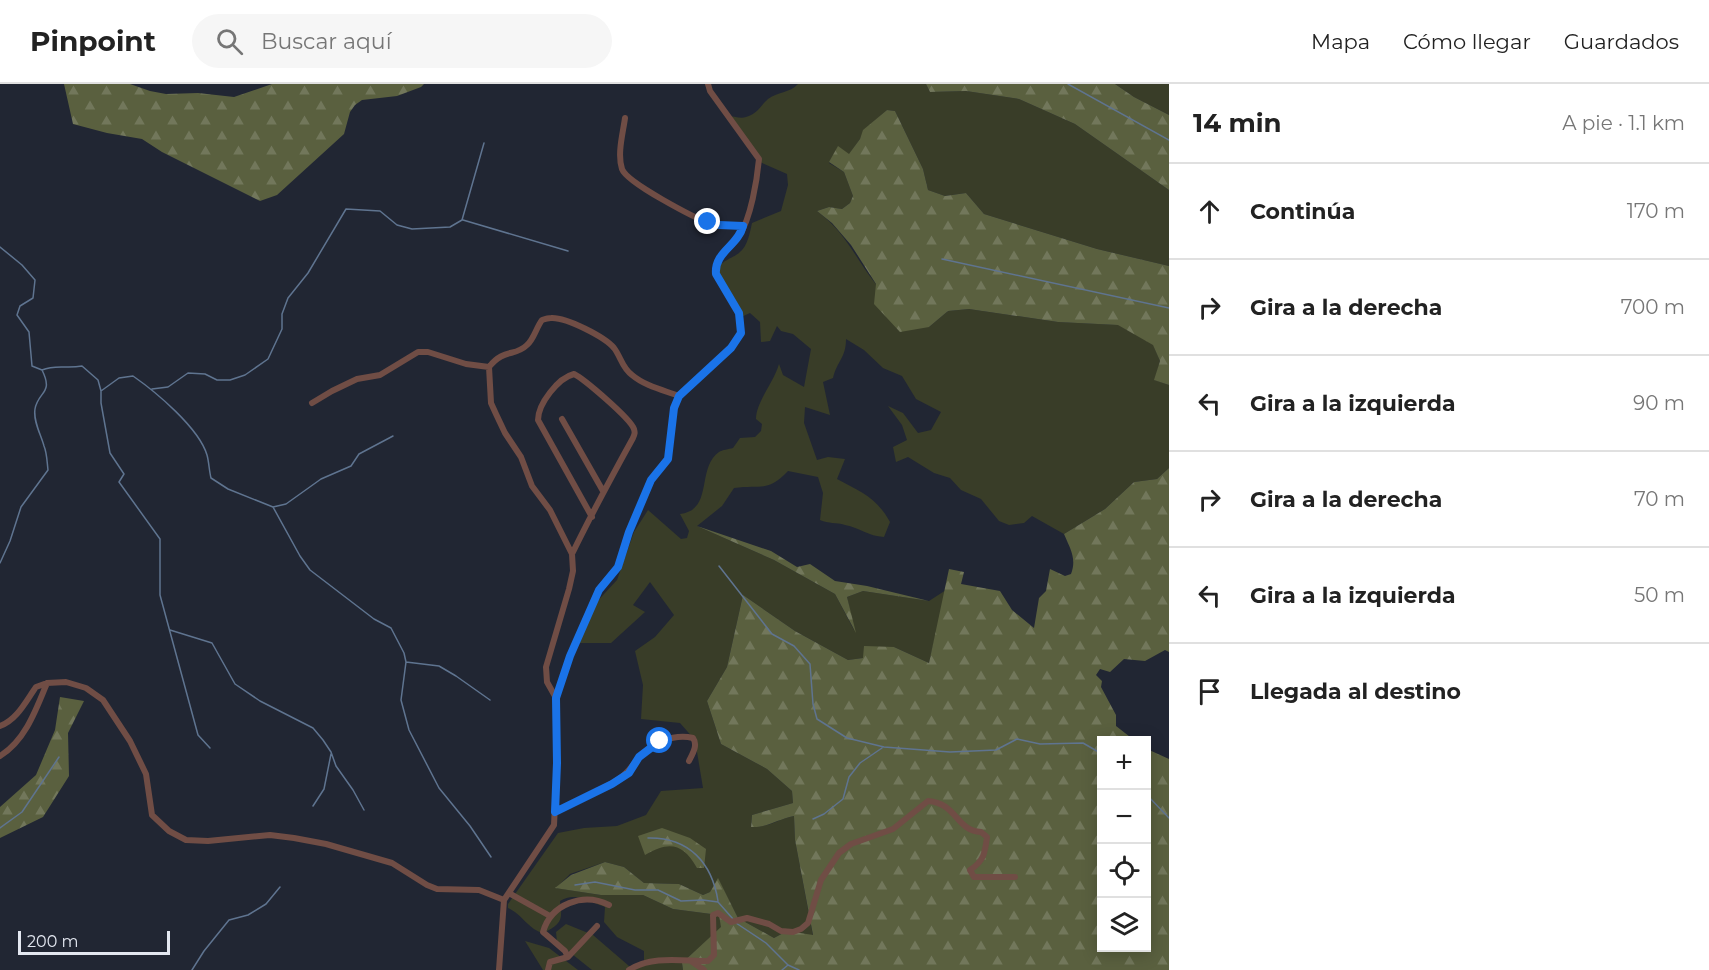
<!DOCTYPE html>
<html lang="es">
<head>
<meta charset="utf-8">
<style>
	:root { --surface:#fff; --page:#f6f6f6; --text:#222; --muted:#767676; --line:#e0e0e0 }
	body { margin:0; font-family:Montserrat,sans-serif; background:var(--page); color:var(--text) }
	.controls { position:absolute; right:18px; bottom:18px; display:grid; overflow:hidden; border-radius:0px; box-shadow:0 3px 15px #0003 }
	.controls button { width:54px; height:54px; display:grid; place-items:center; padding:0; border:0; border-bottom:2px solid var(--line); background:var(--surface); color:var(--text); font:30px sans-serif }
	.scale { position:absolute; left:18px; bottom:15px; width:152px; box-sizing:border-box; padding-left:6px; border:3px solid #e3e7f0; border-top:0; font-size:16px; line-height:21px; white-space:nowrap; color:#e3e7f0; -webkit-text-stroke:4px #212633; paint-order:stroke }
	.stop { position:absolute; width:18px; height:18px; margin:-14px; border:4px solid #1a73e8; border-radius:50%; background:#fff }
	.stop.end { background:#1a73e8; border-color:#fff; box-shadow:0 2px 6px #0008 }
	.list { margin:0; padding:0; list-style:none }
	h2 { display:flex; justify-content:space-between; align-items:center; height:78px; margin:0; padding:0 24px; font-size:26px }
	h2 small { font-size:20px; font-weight:400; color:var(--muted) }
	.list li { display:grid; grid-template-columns:39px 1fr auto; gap:18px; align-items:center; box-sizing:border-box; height:96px; padding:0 24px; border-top:2px solid var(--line) }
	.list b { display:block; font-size:22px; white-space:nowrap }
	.list em { font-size:20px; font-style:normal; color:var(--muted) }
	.icon { flex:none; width:33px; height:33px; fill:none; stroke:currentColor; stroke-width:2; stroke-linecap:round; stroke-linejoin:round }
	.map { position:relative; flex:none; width:1169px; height:886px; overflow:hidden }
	header { display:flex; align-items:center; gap:36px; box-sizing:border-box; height:84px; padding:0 30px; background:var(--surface); border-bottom:2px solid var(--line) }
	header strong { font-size:28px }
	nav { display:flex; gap:33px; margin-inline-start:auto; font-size:21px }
	.search { width:420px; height:54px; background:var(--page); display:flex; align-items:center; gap:15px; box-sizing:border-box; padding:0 21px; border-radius:33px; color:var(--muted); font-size:22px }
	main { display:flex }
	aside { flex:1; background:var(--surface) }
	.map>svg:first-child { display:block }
	.green { fill:#393d28 }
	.forest { fill:url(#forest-firs) }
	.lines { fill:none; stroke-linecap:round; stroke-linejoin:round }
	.stream { stroke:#5f7490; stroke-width:1.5 }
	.street { stroke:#704d45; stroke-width:6 }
	.route { stroke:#1a73e8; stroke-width:8 }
</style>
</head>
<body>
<header>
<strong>Pinpoint</strong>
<div class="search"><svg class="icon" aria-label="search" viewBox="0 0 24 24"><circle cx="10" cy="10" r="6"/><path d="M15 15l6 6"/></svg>Buscar aquí</div>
<nav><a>Mapa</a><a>Cómo llegar</a><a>Guardados</a></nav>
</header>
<main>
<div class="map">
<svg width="1169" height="886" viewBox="0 0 1169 886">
	<defs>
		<pattern id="forest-firs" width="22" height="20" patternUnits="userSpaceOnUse" patternTransform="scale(1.5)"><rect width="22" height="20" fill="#5a603f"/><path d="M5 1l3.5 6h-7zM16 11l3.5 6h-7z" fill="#72775b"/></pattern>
	</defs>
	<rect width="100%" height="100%" fill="#212633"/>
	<path class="green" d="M 798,0 L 926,0 L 930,8 L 966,7 L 1019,15 L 1075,40 L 1169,106 L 1169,182 L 1097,165 L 984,130 L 966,109 L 945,112 L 928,106 L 923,85 L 895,27 L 887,26 L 864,46 L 860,55 L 849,71 L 838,63 L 829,79 L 844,88 L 853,112 L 850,119 L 842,125 L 829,123 L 817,127 C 846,149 854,172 875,199 C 886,213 914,231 929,243 L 948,227 L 969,225 L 1058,238 L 1119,241 L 1153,260 L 1160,277 L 1155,296 L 1169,301 L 1169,384 L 1157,395 L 1134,398 L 1105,425 L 1064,450 L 1032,432 L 1024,439 L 1009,441 L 999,437 L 981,415 L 961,406 L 950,394 L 934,389 L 908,373 L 896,378 L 893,363 L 907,356 L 902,341 L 888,322 L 903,329 L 918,349 L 931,346 L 941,328 L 916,315 L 902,292 L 883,284 L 864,266 L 846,255 C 846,274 837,277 833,294 L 823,298 L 830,331 L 805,323 L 804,339 L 817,376 L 828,373 L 845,375 L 837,395 C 861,408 876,413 890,438 L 884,453 C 868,452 860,444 845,441 C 836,438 829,440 820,436 L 823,409 L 818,393 L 788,387 C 767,409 761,400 734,404 L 722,422 L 697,442 L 774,476 L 835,510 L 854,546 L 847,513 L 863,507 L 929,517 L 946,506 L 929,579 L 894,563 L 863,574 L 848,576 L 795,547 L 743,511 L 727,583 L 707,617 L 721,660 L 767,685 L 792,707 L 793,719 L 752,731 L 751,742 C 767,745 778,735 794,732 L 795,756 L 813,852 L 787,847 L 774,854 L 738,834 L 718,795 L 710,808 L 703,811 L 679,800 L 644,799 L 624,783 L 605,778 L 570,790 L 556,804 L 601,811 L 643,811 L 673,825 L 719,831 L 722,843 L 682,879 L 683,886 L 592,886 L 557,858 L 556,848 L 566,840 L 593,851 L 629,882 L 637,882 L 644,877 L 644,867 L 617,853 L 604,838 L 605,823 C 590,818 575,807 560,817 C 563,837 561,840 543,849 C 529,846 522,830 508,824 L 508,820 L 558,749 L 584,744 L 617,742 L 646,731 L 661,707 L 703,704 L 695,656 L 680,639 L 641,635 L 643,601 L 635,567 L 655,553 L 674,531 L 650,498 L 633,521 L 645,528 L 611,559 L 578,559 L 592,523 L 617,496 L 634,448 L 648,426 L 681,455 L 687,454 L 689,447 L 680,430 C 714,426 696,384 719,368 C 722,366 729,365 733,364 L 740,354 L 755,353 L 761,347 L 762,340 L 756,335 C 756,318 774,298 779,280 L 783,291 L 804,303 L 811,265 L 793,250 L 781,247 L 777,242 L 770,257 L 761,258 L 760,238 L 750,229 L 739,234 C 732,222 723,209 719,196 C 713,178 730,176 739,169 C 748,162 750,148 752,139 L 781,127 L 788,101 L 787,90 L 760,78 L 727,32 C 733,32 741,35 746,33 C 759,29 760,22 768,15 C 777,8 790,9 798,0 Z
		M 1115,0 L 1169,0 L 1169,31 L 1134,13 Z
		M 525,857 L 549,864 L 578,886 L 543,886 Z"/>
	<path class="forest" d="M 64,0 L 130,0 L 150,7 L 166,10 L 198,9 L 234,13 L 272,0 L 424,0 L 421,3 L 397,12 L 362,16 L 355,21 L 350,28 L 344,50 L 277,111 L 260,117 L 162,68 L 142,55 L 107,49 L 73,40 Z
		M 926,0 L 1115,0 L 1134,13 L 1169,31 L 1169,106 L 1075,40 L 1019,15 L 966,7 L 930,8 Z
		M 887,26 L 895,27 L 923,85 L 928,106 L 945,112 L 966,109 L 984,130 L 1097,165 L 1169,182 L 1169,301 L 1154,296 L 1160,277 L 1153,261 L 1118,241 L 1058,238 L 969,225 L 948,227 L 929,243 L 900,248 L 874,220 L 876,200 L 851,161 L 832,139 L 817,127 L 829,123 L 842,125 L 850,119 L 853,112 L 844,88 L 829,78 L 838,62 L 849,70 L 860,55 L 863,46 Z
		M 1169,384 L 1169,568 L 1165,566 L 1145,577 L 1124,575 L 1110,588 L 1100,585 L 1096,591 L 1102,597 L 1101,603 L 1116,631 L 1116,642 L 1134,656 L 1102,656 L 1102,864 L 1146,864 L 1147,665 L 1169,675 L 1169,886 L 683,886 L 682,879 L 721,843 L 719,831 L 673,825 L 643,811 L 601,811 L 555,804 L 571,791 L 605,778 L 624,783 L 644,799 L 679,800 L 703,811 L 710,808 L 718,794 L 738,834 L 774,854 L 787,847 L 813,851 L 795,756 L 794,732 C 778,735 767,744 751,743 L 752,731 L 793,719 L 792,707 L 767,685 L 721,660 L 707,617 L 727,583 L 743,511 L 795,547 L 848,576 L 863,574 L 864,562 L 894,563 L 929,579 L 949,485 L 964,488 L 961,500 L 1000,507 L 1012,526 L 1034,544 L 1039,514 L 1046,507 L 1050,485 L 1065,492 L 1071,490 C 1077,475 1070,464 1064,450 L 1105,425 L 1134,398 L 1157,395 Z
		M 697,442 L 771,467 L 797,483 L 810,480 L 835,497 L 867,502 L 929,517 L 863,507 L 847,513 L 856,549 L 835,510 L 774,476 Z
		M 60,613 L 84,617 L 68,649 L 69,692 L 43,733 L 0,754 L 0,723 L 36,691 L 55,646 Z
		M 662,744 L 690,754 L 706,765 L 704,784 L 697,784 C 683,759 669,757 645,771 L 638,752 Z"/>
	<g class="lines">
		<path class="stream" d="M 1068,0 L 1169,56
			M 463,136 L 568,167
			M 0,163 L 22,181 L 35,196 L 33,214 L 20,222 L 17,231 L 29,248 L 32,282 L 42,286 C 56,280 66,285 82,282 L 98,296 L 101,307 L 101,319 L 110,369 L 124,390 L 119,398 L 160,455 L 160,511 L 198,651 L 210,664
			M 942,175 L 1169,224
			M 152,305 L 168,303 L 188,289 L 205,290 L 217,296 L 230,296 L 245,291 L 268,275 L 282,245 L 282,230 L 288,214 L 308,189 L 346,125 L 380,127 L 397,141 L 412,145 L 450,143 L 462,136 L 484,59
			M 101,307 L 119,294 L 133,292 C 156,308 199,344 207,371 C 209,378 209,386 211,394 L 228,405 L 273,423 L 300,472 L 310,486 L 374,535 L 391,544 L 404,569 L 406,578 L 401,616 L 409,646 L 439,704 L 470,742 L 491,773
			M 273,423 L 286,420 L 321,395 L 351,382 L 359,370 L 393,352
			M 0,479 L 10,457 L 21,423 L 48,386 C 47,378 47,369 44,362 C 41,351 33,337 35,325 C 38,307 54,310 42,286
			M 719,482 L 772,550 L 794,562 L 810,580 L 813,620 L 817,635 L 847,654 L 884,663 L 950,668 L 996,666 L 1017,655 L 1040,660 L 1083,659 L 1102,670
			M 170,546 L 212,559 L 235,600 L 260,617 L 313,644 L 323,656 L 331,668 L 336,682 L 353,706 L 364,726
			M 406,578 L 439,582 L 456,592 L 490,616
			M 1146,710 L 1169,734
			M 313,722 L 324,705 L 331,670
			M 813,735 L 824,730 L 843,715 L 849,693 L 860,679 L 882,664
			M 0,744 L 22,728 L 59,673
			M 648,754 C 689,753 712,779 718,817
			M 575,801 L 595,798 L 635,806 L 658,806 L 681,817 L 703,816 L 718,818 L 733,835
			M 736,839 L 766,859 L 788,881 L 799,886
			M 192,886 L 204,867 L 229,836 L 248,831 L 266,820 L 280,803
			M 782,886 L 788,881"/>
		<path class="street" d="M 625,34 C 623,49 617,70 622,85 C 627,99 695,134 711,140 C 721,143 733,141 743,142
			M 489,283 L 491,319 L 496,330 L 505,349 L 521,373 L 532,402 L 550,426 L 572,470 L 573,487 L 569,505 L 546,583 L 547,598 L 556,614
			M 312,319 L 332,307 L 357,295 L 380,291 L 418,268 L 428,268 L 466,280 L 489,283 C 504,264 515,273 527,261 C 534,255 536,244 542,236 C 545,235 548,234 551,234 C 566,233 605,253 614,264 C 621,273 622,284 632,291 C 645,302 663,306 679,312
			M 562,335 L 603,407
			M 572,470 C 591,431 612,392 633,354 C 635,349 635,349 634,345 C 630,334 584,295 574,290 C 558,294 538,320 538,336 L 592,433
			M 0,642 C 17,636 26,617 36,603 L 47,599 L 66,598 L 86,604 L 103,616 L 130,657 L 146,690 L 152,731 L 169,747 L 186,756 L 208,757 L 270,751 L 294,754 L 326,760 L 392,779 L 427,801 L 437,805 L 479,806 L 504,816
			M 0,672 C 25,657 36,626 47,599
			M 555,728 C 576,717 599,708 619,695 C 628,689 631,683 638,675 C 651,660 673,649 693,654 C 698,661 693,669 689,677
			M 509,809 L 550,832
			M 568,873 L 565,867 L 543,848 C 551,820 583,808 609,821
			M 691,877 L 704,886
			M 499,886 L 504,816 L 554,741 L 557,679 L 556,614 L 570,572 L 599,505 L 618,483 L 629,448 L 651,396 L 668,375 L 674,324 L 679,312 L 731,264 L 741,249 L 739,229 L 716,190 C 714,171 730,166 739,152 C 751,134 757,96 759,75 L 710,7 L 708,0
			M 548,886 L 550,878 L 568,873 L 597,842
			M 629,886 C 652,871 682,877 708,877 L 714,871 L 713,831 L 718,829 L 731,838 L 747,834 L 769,840 L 781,847 L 793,848 L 801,845 L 808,839 L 821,796 L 839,769 L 851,760 L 893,745 L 928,717 C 957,719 956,747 981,748 L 987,753 C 985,769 984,777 970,786 L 974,793 L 1015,793"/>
	</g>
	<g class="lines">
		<path class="route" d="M 660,657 L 639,673 L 629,689 L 612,700 L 555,728 L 557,679 L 556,614 L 570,572 L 599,506 L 618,483 L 629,448 L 651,396 L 668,375 L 674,324 L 679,312 L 731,264 L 741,249 L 739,229 L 716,190 C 714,168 738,162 743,142 L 719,141 L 708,138"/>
	</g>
</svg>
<div class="controls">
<button>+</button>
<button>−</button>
<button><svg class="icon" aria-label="locate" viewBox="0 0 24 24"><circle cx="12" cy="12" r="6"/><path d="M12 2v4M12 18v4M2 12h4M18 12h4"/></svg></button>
<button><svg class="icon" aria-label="layers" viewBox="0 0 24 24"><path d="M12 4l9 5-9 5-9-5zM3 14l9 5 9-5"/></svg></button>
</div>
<div class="scale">200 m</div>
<div class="stop" style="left:660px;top:657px"></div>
<div class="stop end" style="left:708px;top:138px"></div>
</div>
<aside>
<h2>14 min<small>A pie · 1.1 km</small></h2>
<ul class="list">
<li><svg class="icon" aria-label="ahead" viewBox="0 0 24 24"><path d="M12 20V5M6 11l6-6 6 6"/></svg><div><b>Continúa</b></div><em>170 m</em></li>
<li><svg class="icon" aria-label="right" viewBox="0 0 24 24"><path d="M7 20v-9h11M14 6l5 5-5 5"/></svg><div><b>Gira a la derecha</b></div><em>700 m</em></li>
<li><svg class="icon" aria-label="left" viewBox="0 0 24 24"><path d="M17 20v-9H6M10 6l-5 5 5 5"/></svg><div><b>Gira a la izquierda</b></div><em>90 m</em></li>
<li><svg class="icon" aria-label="right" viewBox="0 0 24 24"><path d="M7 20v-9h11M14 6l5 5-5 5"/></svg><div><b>Gira a la derecha</b></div><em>70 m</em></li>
<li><svg class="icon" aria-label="left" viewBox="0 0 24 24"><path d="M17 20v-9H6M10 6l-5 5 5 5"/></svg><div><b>Gira a la izquierda</b></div><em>50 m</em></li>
<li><svg class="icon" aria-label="arrive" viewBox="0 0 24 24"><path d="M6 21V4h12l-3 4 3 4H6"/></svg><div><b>Llegada al destino</b></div></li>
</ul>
</aside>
</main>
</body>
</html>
